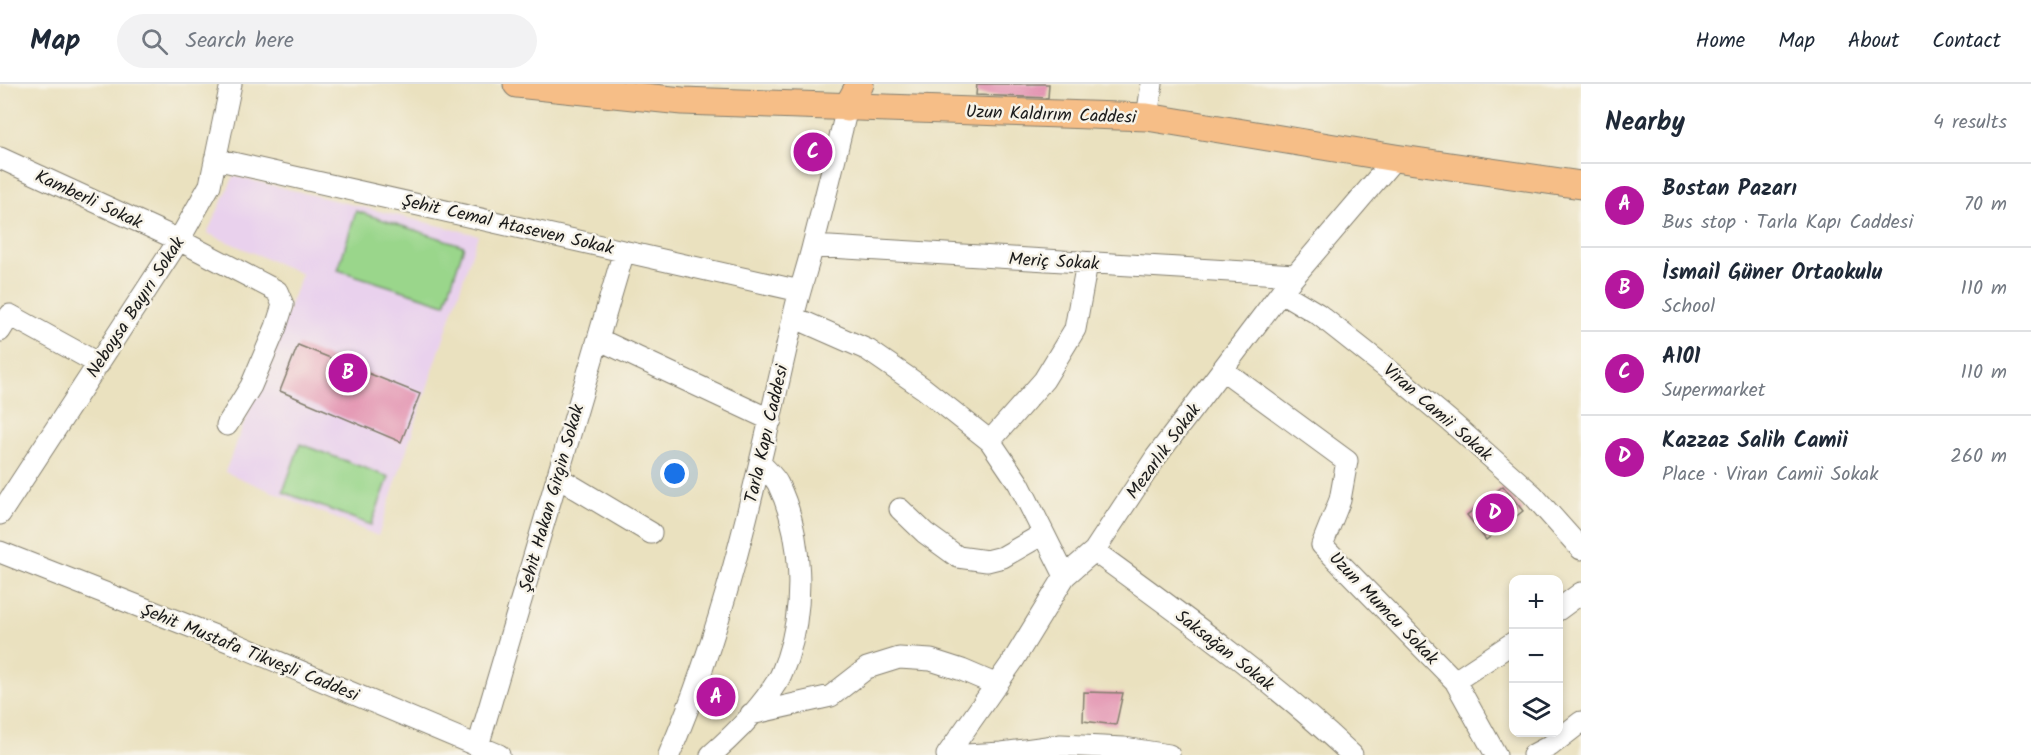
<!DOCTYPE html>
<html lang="en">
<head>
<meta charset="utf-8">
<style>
	:root { --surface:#fff; --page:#f2f2f3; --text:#1f2937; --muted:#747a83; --line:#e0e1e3; --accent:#b5179e }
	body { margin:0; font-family:Kalam,sans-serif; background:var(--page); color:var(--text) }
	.controls { position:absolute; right:18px; bottom:18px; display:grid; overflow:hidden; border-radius:12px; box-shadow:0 3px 9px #0003 }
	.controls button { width:54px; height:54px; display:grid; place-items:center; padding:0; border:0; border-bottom:2px solid var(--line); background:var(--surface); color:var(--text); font:30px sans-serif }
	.you { position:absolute; left:675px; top:390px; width:21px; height:21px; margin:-15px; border:4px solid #fff; border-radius:50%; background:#1a73e8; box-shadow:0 0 0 9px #1a73e833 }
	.badge { display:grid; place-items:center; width:39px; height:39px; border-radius:50%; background:var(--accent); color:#fff; font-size:20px; font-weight:700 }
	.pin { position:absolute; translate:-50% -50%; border:3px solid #fff; box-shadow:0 2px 6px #0006 }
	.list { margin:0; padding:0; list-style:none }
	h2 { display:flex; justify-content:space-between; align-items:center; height:78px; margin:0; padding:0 24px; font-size:26px }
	h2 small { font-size:20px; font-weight:400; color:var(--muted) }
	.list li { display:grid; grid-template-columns:39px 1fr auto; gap:18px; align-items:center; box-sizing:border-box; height:84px; padding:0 24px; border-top:2px solid var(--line) }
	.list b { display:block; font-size:22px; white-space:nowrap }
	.list p { margin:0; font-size:20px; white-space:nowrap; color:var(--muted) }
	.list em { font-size:20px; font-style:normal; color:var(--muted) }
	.icon { flex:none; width:33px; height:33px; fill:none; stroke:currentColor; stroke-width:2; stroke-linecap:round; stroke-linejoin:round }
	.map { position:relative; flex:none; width:1581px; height:671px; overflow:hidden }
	header { display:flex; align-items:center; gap:36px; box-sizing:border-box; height:84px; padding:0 30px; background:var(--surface); border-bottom:2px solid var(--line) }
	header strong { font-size:28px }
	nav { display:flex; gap:33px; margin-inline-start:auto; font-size:21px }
	.search { width:420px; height:54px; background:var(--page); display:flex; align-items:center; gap:15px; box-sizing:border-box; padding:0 21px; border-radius:33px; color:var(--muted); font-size:22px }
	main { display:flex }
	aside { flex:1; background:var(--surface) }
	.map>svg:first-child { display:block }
	.built { fill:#e9d1ed }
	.green { fill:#9ad68b; stroke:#5b7954; stroke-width:1.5 }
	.building { fill:#e393b1 }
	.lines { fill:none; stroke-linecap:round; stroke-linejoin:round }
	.minor-casing { stroke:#837e6e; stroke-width:23 }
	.major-casing { stroke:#837e6e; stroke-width:29 }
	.minor { stroke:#fff; stroke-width:21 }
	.major { stroke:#f6be87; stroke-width:27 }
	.labels { text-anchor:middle; stroke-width:5; stroke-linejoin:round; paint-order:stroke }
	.street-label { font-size:18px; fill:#1c1c1c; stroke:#f7f3e8 }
</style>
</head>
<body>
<header>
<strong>Map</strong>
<div class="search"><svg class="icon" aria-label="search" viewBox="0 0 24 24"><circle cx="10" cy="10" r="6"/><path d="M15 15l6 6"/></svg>Search here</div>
<nav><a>Home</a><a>Map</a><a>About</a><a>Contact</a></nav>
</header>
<main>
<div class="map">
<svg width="1581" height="671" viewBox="0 0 1581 671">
	<rect width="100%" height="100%" fill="#f7f3e8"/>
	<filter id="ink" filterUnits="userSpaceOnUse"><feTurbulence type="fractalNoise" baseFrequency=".0167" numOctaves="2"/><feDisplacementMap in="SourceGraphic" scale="12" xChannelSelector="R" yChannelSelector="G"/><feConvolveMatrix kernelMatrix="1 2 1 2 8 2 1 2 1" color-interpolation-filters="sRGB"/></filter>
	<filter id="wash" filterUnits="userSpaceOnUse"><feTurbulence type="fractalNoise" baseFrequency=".008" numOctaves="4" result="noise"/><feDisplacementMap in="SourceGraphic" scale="24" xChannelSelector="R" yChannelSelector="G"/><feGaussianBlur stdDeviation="1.35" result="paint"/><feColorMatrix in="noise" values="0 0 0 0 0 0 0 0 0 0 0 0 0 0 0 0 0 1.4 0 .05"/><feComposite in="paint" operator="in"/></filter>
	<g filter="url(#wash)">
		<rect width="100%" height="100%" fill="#eae1bf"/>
		<path class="built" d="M 234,92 L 478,151 L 378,452 L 225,388 L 302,190 L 207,149 Z"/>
		<path class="green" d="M 356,127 L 464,162 L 445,220 L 338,186 Z
			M 300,360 L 389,393 L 371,441 L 283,408 Z"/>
		<g id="blocks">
			<path class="building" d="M 977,0 L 1049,0 L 1048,14 L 976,11 Z
				M 298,261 L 420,310 L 401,358 L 280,307 Z
				M 1503,402 L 1523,427 L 1486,456 L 1467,431 Z
				M 1084,608 L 1123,609 L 1116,641 L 1083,637 Z"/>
		</g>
	</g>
	<g filter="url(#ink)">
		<use href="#blocks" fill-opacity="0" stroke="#837e6e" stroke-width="1.5"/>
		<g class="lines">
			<defs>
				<path id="minor" d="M 1147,33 L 1152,0
					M 0,74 L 179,156 L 277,207 L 283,221 L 276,243 L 251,302 L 227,341
					M 215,75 L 800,207
					M 813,162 L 1295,191
					M 1281,208 L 1318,230 L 1389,286 L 1451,338 L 1532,410 L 1581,465
					M 793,233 L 868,266 L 923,304 L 990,357 L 1019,400 L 1065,492
					M 0,247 L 10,231 L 99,280
					M 598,255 L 771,336
					M 1223,286 L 1347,377 L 1340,416 L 1322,461 L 1455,597 L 1496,671
					M 990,357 L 1044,296 L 1075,245 L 1087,179
					M 557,393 L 651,449
					M 900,425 L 925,449 L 958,473 L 987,477 L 1003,473 L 1043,450
					M 0,430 L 179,156 L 210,101 L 231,0
					M 1094,467 C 1182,531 1272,596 1352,671
					M 0,468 L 238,561 L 499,671
					M 1558,526 L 1581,509
					M 1455,597 L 1514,558
					M 751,630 L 831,612 L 867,584 L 899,574 L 931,576 L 962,586 L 997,601
					M 478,662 L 624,167
					M 669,671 C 729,532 759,382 793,235 C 798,210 807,186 813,161 C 825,115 836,70 847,24
					M 711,671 C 735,650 761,624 778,596 C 782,590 784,582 787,575 C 805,522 803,451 778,400 C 774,392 766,386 760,379
					M 947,671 L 1013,577 L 1065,492 L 1094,467 L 1156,373 L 1281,208 L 1395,74
					M 966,671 L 1002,669 L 1061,661 L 1124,664 L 1169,671
					M 1533,671 L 1550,662 L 1581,638"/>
				<path id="major" d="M 517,0 L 682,17 L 1147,33 L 1395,74 L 1581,101
					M 847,24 L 860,0"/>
			</defs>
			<use href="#minor" class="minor-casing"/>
			<use href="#major" class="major-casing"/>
			<use href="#minor" class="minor"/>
			<use href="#major" class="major"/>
		</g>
	</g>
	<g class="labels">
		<g class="street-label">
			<text transform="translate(1051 30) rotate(2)" y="6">Uzun Kaldırım Caddesi</text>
			<text transform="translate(89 115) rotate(25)" y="6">Kamberli Sokak</text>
			<text transform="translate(508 140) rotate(13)" y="6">Şehit Cemal Ataseven Sokak</text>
			<text transform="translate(1054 177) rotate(3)" y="6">Meriç Sokak</text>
			<text transform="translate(135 223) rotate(-57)" y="6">Neboysa Bayırı Sokak</text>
			<text transform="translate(1438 328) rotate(41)" y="6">Viran Camii Sokak</text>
			<text transform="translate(766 350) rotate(-77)" y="6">Tarla Kapı Caddesi</text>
			<text transform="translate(1163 367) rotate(-54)" y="6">Mezarlık Sokak</text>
			<text transform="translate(551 414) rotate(-74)" y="6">Şehit Hakan Girgin Sokak</text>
			<text transform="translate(1384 524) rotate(46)" y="6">Uzun Mumcu Sokak</text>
			<text transform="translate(1225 566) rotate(38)" y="6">Saksağan Sokak</text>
			<text transform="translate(250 568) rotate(22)" y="6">Şehit Mustafa Tikveşli Caddesi</text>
		</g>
	</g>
</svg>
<div class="controls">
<button>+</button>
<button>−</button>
<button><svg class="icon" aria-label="layers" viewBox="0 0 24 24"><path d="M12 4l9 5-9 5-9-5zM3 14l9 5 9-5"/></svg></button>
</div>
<div class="you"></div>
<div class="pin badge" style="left:716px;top:613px">A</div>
<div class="pin badge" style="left:348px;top:289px">B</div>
<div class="pin badge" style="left:813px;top:68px">C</div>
<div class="pin badge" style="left:1495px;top:429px">D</div>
</div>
<aside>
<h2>Nearby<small>4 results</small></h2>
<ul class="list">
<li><span class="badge">A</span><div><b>Bostan Pazarı</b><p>Bus stop · Tarla Kapı Caddesi</p></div><em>70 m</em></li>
<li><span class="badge">B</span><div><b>İsmail Güner Ortaokulu</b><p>School</p></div><em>110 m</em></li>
<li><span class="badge">C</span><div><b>A101</b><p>Supermarket</p></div><em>110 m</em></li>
<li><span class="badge">D</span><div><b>Kazzaz Salih Camii</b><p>Place · Viran Camii Sokak</p></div><em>260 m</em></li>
</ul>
</aside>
</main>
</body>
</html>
